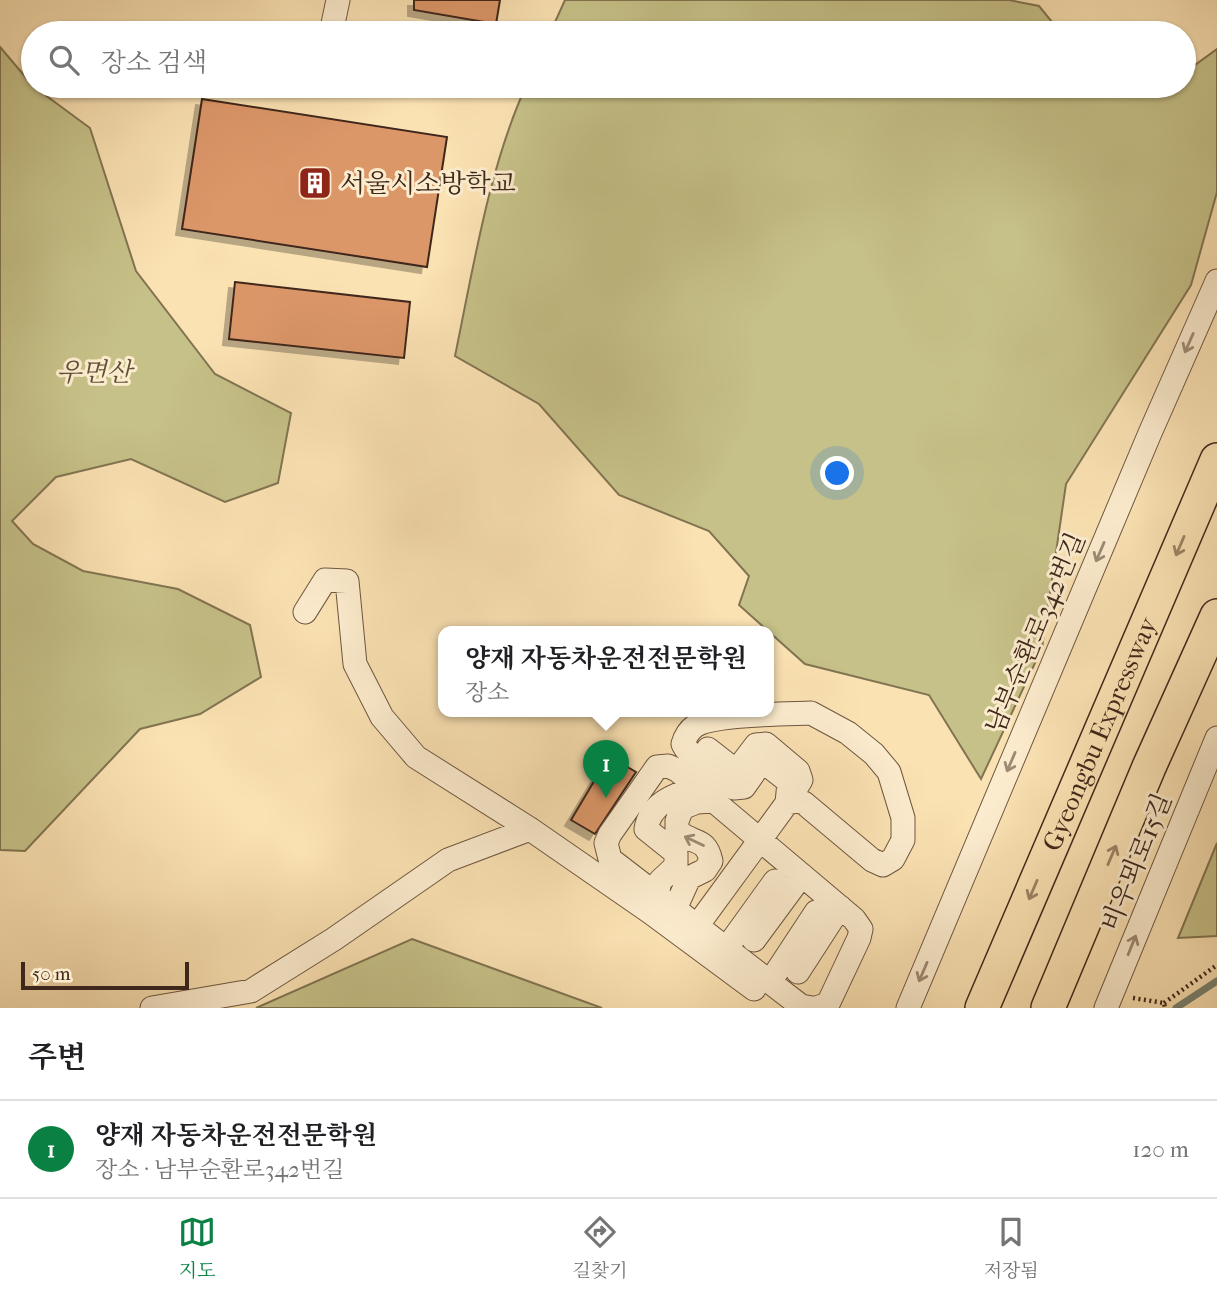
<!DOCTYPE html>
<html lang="ko">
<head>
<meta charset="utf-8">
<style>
	:root { --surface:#fff; --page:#f2f2f2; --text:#202124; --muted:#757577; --line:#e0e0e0; --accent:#0b8043 }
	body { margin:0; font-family:"IM FELL French Canon","Noto Serif KR",serif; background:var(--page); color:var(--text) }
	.scale { position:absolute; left:21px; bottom:18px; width:168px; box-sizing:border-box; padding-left:7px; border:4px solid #3f281b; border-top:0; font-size:19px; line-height:24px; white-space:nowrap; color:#3f281b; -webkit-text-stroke:5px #fcecce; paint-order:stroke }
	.you { position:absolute; left:838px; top:474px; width:24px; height:24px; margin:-18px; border:5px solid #fff; border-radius:50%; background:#1a73e8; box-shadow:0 0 0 10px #1a73e833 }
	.badge { display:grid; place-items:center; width:46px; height:46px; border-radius:50%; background:var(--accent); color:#fff; font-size:23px; font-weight:700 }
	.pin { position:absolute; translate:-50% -58px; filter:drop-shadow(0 2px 4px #0008) }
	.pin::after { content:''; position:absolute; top:37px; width:24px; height:21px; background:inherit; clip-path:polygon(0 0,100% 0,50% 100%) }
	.popup { position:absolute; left:438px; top:626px; width:336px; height:91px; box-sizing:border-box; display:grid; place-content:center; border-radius:14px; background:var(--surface); filter:drop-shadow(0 2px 5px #0005); font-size:23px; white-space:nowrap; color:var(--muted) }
	.popup b { font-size:26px; color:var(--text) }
	.popup::after { content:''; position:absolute; left:50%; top:100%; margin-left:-14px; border:14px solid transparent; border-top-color:var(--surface) }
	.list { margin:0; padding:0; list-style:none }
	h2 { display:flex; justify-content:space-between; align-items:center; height:91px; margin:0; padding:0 28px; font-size:30px }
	h2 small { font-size:23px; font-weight:400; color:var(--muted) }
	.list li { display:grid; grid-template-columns:46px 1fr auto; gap:21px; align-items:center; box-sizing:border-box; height:98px; padding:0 28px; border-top:2px solid var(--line) }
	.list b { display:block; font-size:26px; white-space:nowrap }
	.list p { margin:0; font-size:23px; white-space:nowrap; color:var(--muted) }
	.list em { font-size:23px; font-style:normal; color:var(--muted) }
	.icon { flex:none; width:38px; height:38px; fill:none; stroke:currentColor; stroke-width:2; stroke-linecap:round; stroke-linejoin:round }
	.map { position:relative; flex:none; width:1217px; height:1008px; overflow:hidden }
	.search { position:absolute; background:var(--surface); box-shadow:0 2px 5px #0004; left:21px; right:21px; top:21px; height:77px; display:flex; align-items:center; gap:18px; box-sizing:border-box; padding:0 24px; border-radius:38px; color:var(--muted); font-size:26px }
	.sheet { height:189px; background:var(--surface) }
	nav { display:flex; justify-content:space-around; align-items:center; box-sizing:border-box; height:98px; border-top:2px solid var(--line); background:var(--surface); font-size:19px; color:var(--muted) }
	nav a { display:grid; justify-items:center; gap:4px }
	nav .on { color:var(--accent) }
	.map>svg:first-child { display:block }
	.green { fill:#c6c188; stroke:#827452; stroke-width:2 }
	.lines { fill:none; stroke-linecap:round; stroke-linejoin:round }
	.stream { stroke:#798271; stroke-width:7 }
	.building { fill:#dc9769; stroke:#3f281b; stroke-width:2; filter:url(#shadow) }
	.minor-casing { stroke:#6e5641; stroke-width:25 }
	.highway-casing { stroke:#3f281b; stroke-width:36 }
	.path { stroke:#3f281b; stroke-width:4.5; stroke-dasharray:2 3.5; stroke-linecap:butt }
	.minor { stroke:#fcecce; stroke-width:23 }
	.highway { stroke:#fbe2b3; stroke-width:33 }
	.oneway { stroke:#9e8a74 }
	.oneway2 { stroke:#9d8567 }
	.labels { text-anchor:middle; stroke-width:6; stroke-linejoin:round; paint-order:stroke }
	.poi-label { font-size:26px; fill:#3f281b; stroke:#fcecce; text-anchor:start }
	.park-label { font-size:26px; font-style:italic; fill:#614e36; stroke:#fcecce }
	.street-label { font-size:26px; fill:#3f281b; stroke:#fcecce }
</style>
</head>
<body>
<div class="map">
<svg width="1217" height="1008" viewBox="0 0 1217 1008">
	<defs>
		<filter id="shadow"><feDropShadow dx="-6" dy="6" stdDeviation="0" flood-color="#0004"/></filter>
	</defs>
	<rect width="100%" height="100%" fill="#fbe2b3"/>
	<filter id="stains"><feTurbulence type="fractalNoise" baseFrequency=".00286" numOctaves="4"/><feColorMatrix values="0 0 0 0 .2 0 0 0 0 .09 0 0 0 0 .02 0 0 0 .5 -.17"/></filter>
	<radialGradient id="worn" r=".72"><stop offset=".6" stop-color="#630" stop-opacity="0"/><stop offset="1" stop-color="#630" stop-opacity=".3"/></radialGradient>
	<path class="green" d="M 565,0 L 1009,0 L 1039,6 L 1061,33 L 550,33 Z
		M 0,47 L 33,86 L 90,128 L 136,271 L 215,374 L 291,413 L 278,483 L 225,502 L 131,459 L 56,477 L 12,521 L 33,544 L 83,571 L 178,589 L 250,625 L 261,677 L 200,714 L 140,729 L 25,851 L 0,850 Z
		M 1217,49 L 1217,192 L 1191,285 L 1066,484 L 1042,648 L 981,779 L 929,695 L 805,664 L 739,605 L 749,576 L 709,531 L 619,495 L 539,404 L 455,356 C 473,269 489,167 526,86 L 1184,86 L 1184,73 Z
		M 1217,843 L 1217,936 L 1178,938 Z
		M 412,939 L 602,1008 L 256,1008 Z"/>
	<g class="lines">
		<path class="stream" d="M 1176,1008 L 1217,981"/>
	</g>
	<path class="building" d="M 414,0 L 500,0 L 496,24 L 414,10 Z
		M 202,99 L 447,137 L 427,267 L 182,229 Z
		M 235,282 L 410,302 L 404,358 L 229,339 Z
		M 609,756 L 636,772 L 595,834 L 571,820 Z"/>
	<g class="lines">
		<defs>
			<path id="minor" d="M 331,33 L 338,0
				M 305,612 L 325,580 L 347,581 L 355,664 L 382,717 L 416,757 L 530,829 L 650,912 L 754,989
				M 811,713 L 848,733 L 874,754 L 889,772 L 903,818 L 903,840 L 893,859 L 883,865 L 872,860 L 804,803 L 797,801 L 787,803 L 789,782 L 769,766 L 758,767 L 744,787 L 734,788 L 686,749 L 683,744 C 685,737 688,731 695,726 C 712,714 787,714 811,713 Z
				M 657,895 L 660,881 L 676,866 L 676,853 L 646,829 C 650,804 673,795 696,788
				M 675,909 L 689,878 L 705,870 L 711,861 C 706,837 694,845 677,831 L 677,821 L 682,808 L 697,802 L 715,801
				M 697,926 L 787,803 L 801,780 L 798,771 L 766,744 L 756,745 L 740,766 L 731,767 L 708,749
				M 754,940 L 802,875
				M 726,949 L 775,881
				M 798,972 L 840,907
				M 770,982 L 816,912
				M 152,1008 L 251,991 L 334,939 L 448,860 L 530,829
				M 812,1008 L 801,1006 L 610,859 L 606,843 L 610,834 L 657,767 L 668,766 L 677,770 L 854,919 L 861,929 L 859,938 L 828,1004 L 816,1008
				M 908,1008 L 1150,433 L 1217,281
				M 1106,1008 L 1217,738"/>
			<g id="highway">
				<path id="s1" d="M 982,1008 L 1217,460"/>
				<path d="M 1048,1008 L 1149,767 L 1217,616"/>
			</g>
		</defs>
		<use href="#minor" class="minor-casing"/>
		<use href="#highway" class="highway-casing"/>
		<path class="path" d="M 1133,998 L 1164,1003 L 1165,1008
			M 1164,1003 L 1217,965"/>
		<use href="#minor" class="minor"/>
		<use href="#highway" class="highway"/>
	</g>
	<defs><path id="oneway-shaft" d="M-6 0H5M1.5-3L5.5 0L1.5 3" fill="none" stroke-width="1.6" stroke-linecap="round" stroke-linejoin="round" transform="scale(1.75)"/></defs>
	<g class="oneway">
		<use href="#oneway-shaft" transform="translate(1189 343) rotate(114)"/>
		<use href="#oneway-shaft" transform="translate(1100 552) rotate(113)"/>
		<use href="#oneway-shaft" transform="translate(1011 762) rotate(113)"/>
		<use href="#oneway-shaft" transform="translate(694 841) rotate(-155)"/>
		<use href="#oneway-shaft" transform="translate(1132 945) rotate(-68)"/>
		<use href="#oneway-shaft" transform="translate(923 972) rotate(113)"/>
	</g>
	<g class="oneway2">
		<use href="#oneway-shaft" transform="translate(1180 546) rotate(113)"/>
		<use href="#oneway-shaft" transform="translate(1112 855) rotate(-67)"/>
		<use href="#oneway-shaft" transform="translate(1033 890) rotate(113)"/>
	</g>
	<defs>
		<symbol id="building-square" viewBox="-11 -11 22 22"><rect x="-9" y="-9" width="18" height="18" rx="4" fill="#8f2418" stroke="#fcecce"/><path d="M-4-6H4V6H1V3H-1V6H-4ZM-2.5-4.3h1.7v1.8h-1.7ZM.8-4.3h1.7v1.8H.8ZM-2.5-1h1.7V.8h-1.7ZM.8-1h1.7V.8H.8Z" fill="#fff"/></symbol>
	</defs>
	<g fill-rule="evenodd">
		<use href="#building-square" x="296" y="164" width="38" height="38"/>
	</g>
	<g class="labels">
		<g class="poi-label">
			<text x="340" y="192">서울시소방학교</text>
		</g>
		<g class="park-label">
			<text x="94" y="381">우면산</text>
		</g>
		<g class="street-label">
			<text transform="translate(1035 633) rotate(-67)" y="9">남부순환로342번길</text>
			<text dy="9" stroke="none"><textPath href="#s1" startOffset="298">Gyeongbu Expressway</textPath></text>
			<text transform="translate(1136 862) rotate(-68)" y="9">비우뫼로15길</text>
		</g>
	</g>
	<rect width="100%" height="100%" filter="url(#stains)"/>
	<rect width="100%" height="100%" fill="url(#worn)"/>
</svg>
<div class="scale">50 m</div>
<div class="you"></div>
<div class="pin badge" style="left:606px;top:798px">1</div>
<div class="popup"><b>양재 자동차운전전문학원</b>장소</div>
<div class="search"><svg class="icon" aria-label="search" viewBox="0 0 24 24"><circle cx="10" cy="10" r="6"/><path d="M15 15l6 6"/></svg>장소 검색</div>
</div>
<section class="sheet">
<h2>주변<small></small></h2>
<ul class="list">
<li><span class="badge">1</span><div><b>양재 자동차운전전문학원</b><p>장소 · 남부순환로342번길</p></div><em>120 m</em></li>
</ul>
</section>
<nav>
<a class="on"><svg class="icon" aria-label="map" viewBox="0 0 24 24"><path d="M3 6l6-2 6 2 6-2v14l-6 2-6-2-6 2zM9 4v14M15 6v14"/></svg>지도</a>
<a><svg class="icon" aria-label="directions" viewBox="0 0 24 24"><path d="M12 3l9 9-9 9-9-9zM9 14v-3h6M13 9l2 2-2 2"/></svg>길찾기</a>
<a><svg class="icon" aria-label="saved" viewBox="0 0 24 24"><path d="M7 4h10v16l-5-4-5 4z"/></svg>저장됨</a>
</nav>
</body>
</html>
